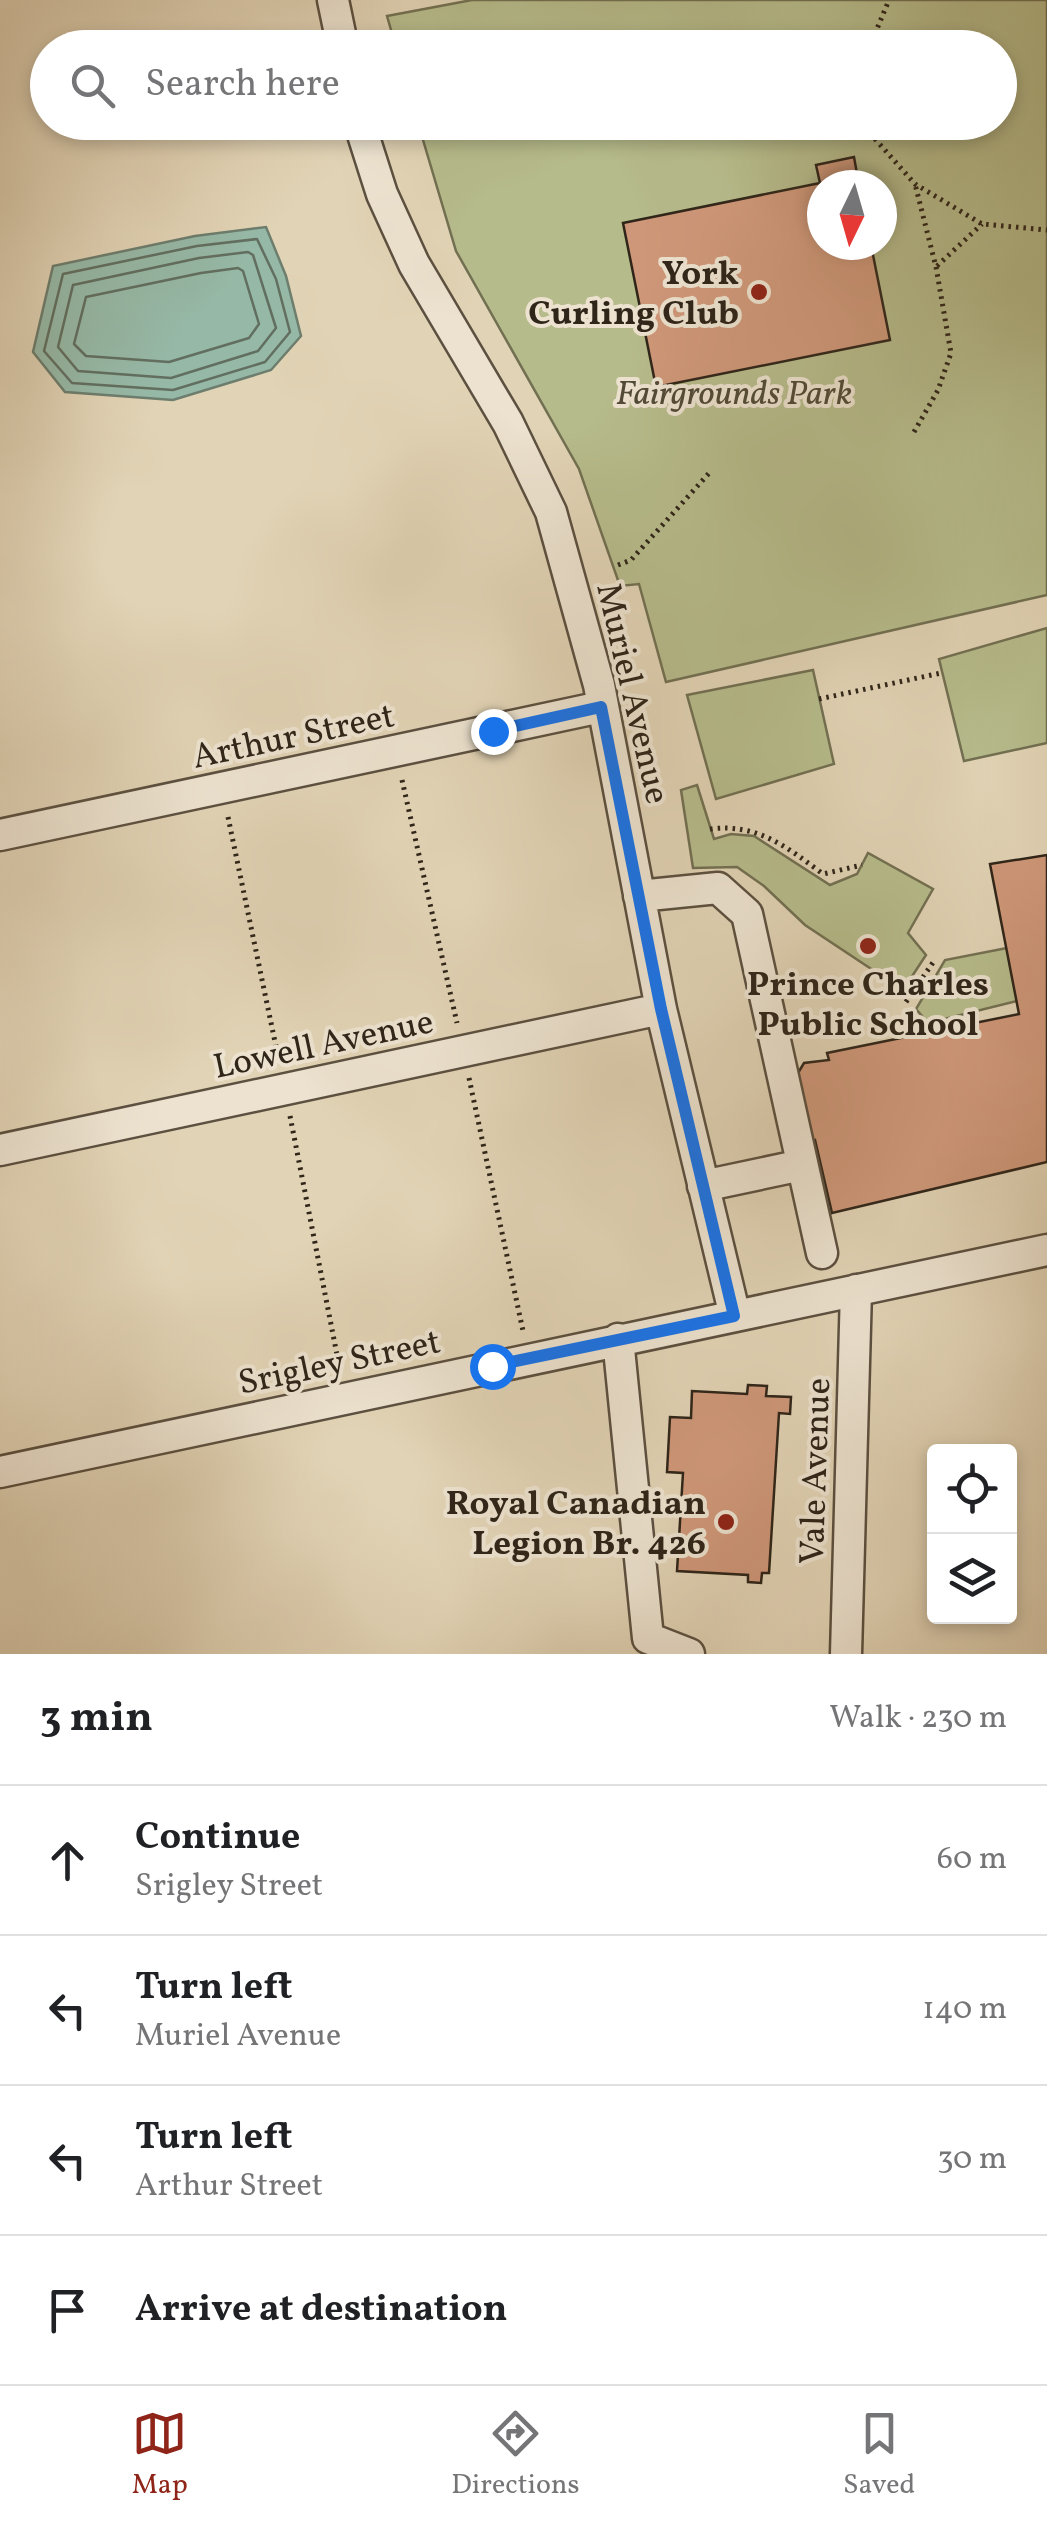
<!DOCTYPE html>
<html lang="en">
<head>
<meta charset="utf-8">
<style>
	:root { --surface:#fff; --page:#f2f2f2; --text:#202124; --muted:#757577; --line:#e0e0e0; --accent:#8f2418 }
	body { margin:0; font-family:Vollkorn,serif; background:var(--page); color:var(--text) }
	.controls { position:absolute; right:30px; bottom:30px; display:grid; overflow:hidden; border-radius:10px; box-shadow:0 5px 15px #0003 }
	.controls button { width:90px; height:90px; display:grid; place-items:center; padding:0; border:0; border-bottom:2px solid var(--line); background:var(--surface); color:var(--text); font:50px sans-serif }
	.compass { position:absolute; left:807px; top:170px; width:90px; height:90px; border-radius:50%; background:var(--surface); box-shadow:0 5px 15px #0003; rotate:185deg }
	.stop { position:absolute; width:30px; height:30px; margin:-22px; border:8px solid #1a73e8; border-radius:50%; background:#fff }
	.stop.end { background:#1a73e8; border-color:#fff; box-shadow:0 2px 10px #0008 }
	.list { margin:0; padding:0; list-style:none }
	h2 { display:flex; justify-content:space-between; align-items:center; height:130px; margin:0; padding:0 40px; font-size:42px }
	h2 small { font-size:32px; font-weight:400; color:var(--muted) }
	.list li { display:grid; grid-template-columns:65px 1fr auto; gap:30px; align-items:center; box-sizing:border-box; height:150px; padding:0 40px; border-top:2px solid var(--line) }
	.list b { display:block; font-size:38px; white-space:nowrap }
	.list p { margin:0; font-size:32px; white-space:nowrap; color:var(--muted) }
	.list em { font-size:32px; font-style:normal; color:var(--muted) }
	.icon { flex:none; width:55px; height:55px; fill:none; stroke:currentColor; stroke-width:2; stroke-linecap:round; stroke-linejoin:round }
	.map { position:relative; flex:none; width:1047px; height:1654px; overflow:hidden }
	.search { position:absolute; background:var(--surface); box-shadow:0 5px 15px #0003; left:30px; right:30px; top:30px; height:110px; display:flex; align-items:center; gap:25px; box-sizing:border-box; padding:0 35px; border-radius:55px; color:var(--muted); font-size:38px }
	.sheet { height:730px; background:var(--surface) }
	nav { display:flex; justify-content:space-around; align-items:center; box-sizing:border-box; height:140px; border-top:2px solid var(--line); background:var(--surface); font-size:28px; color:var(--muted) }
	nav a { display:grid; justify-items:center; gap:5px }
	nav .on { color:var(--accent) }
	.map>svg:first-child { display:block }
	.green { fill:#b6bb8b; stroke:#727052; stroke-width:2.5; fill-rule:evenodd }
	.water { fill:#96b9a7; stroke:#6d7e6e; stroke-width:2.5 }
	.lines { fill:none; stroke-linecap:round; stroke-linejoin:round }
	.shore { stroke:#626f60; stroke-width:2.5 }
	.building { fill:#ce9779; stroke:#2f2519; stroke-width:2.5 }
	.minor-casing { stroke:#5c5040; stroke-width:35 }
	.path { stroke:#2f2519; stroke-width:5; stroke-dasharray:2.5 5; stroke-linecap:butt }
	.minor { stroke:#ece2cf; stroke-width:30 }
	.route { stroke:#1a73e8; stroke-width:12 }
	.poi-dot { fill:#8f2418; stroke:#ece2cf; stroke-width:4 }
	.labels { text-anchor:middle; stroke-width:8; stroke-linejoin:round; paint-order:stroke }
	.poi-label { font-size:35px; font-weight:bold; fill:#2f2519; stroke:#ece2cf; text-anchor:end }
	.park-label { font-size:35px; font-style:italic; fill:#514a36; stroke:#ece2cf }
	.street-label { font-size:35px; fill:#2f2519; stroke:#ece2cf }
</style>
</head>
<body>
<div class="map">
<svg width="1047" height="1654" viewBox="0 0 1047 1654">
	<rect width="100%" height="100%" fill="#e1d3b5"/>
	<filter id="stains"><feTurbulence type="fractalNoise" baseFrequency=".002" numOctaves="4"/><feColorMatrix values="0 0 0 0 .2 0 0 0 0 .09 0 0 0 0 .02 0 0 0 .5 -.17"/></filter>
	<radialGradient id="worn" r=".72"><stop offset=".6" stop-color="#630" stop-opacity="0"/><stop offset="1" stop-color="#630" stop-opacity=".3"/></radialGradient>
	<path class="green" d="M 472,0 L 1047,0 L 1047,595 L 666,682 L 639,584 L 620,586 L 579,469 L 456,251 L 418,123 L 1000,122 L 1000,48 L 396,47 L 387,16 ZM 822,185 L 882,185 L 882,245 L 822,245 Z
		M 1047,628 L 1047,743 L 964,761 L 939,659 Z
		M 813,670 L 834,764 L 716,799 L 687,695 Z
		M 697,785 L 714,839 L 731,834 L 754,836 L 830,885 L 857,874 L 868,853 L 933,889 L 908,933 L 926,955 L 903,990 L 805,925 L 764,886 L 737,867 L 693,868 L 681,790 Z
		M 1007,948 L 1017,1001 L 928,1023 L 916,1009 L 945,960 Z"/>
	<path class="water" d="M 266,227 L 286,276 L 301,336 L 271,370 L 173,400 L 65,392 L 33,352 L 53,266 L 195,236 Z"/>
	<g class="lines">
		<path class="shore" d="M 257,239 L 276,279 L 290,332 L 265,362 L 173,390 L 72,383 L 44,351 L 63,274 L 197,246 Z
			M 248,252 L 253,255 L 276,328 L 258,351 L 171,378 L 78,371 L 58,347 L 73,285 L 199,258 Z
			M 238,268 L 243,271 L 259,324 L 249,338 L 169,362 L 86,356 L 74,344 L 86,297 L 201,273 Z"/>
	</g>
	<path class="building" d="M 854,157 L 859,185 L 822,185 L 822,245 L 871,245 L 890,340 L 656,387 L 623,223 L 820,183 L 816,165 Z
		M 1047,855 L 1047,1162 L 832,1213 L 815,1140 L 804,1142 L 795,1078 L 804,1063 L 829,1060 L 827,1053 L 1019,1014 L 990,864 Z
		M 748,1385 L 767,1386 L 766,1396 L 791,1397 L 790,1414 L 779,1413 L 769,1573 L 762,1573 L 761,1583 L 748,1582 L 748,1575 L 677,1571 L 683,1473 L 667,1472 L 670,1417 L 691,1418 L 692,1391 L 747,1394 Z"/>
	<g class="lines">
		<defs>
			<path id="minor" d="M 333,0 L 343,48
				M 359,122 L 382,194 L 414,264 L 508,423 L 551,512 L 599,685 L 661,1009 L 735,1316
				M 0,835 L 601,707
				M 639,896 L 718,888 L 747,914 L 822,1253
				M 0,1150 L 661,1009
				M 703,1186 L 802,1165
				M 618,1339 L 648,1638 L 689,1654
				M 0,1472 L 1047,1250
				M 846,1654 L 856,1290"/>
		</defs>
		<use href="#minor" class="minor-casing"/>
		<path class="path" d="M 869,48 L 889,0
			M 860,122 L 915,184 L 982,224 L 1047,230
			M 937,266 L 982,224
			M 914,432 L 938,390 L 951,353 L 936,267 L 915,184
			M 618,565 L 631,560 L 711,471
			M 819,699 L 941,673
			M 402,780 L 457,1023
			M 228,817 L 279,1061
			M 710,829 C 757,823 787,847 823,874 L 862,865
			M 906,1002 L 934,961
			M 469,1078 L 523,1331
			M 290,1116 L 340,1370"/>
		<use href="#minor" class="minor"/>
	</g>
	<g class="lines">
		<path class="route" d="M 492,1366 L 734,1316 L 661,1009 L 601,707 L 493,731"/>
	</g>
	<g class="poi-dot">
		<circle cx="759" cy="292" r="10"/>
		<circle cx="868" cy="946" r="10"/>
		<circle cx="726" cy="1522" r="10"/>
	</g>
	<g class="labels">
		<g class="poi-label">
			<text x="739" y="284">York<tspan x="739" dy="40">Curling Club</tspan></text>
			<text x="868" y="995" text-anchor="middle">Prince Charles<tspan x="868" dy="40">Public School</tspan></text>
			<text x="706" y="1514">Royal Canadian<tspan x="706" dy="40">Legion Br. 426</tspan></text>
		</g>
		<g class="park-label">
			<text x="734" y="404">Fairgrounds Park</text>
		</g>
		<g class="street-label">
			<text transform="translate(634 693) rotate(77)" y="12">Muriel Avenue</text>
			<text transform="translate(293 735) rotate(-12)" y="12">Arthur Street</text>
			<text transform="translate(323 1043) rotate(-12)" y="12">Lowell Avenue</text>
			<text transform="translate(339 1361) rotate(-12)" y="12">Srigley Street</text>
			<text transform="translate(814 1471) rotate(-88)" y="12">Vale Avenue</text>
		</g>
	</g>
	<rect width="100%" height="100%" filter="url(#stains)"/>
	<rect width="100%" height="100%" fill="url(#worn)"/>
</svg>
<div class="controls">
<button><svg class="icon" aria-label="locate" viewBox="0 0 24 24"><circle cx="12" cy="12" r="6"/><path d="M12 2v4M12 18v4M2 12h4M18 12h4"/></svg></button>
<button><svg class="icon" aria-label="layers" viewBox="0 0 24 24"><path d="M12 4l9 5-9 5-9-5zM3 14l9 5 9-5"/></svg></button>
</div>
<svg class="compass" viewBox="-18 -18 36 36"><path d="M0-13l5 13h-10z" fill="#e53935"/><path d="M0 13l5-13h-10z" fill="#757577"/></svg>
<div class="stop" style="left:492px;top:1366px"></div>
<div class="stop end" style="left:493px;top:731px"></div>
<div class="search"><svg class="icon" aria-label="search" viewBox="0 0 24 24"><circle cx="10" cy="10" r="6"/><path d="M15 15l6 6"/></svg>Search here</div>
</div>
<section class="sheet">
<h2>3 min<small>Walk · 230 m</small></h2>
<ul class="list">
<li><svg class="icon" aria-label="ahead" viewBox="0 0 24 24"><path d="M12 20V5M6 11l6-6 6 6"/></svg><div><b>Continue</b><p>Srigley Street</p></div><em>60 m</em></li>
<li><svg class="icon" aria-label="left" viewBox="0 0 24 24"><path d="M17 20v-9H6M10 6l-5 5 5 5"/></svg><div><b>Turn left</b><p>Muriel Avenue</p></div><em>140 m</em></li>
<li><svg class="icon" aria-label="left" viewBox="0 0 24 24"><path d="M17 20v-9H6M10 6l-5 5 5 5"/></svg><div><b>Turn left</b><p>Arthur Street</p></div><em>30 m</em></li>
<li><svg class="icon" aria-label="arrive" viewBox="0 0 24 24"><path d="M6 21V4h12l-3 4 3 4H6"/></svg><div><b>Arrive at destination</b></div></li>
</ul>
</section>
<nav>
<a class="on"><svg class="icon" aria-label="map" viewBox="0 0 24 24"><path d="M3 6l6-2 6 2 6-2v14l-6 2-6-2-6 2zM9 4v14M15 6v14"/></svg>Map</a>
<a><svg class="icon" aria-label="directions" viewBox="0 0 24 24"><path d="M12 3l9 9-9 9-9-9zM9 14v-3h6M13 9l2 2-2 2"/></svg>Directions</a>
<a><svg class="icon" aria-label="saved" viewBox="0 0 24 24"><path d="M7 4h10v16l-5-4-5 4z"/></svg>Saved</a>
</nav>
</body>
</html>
